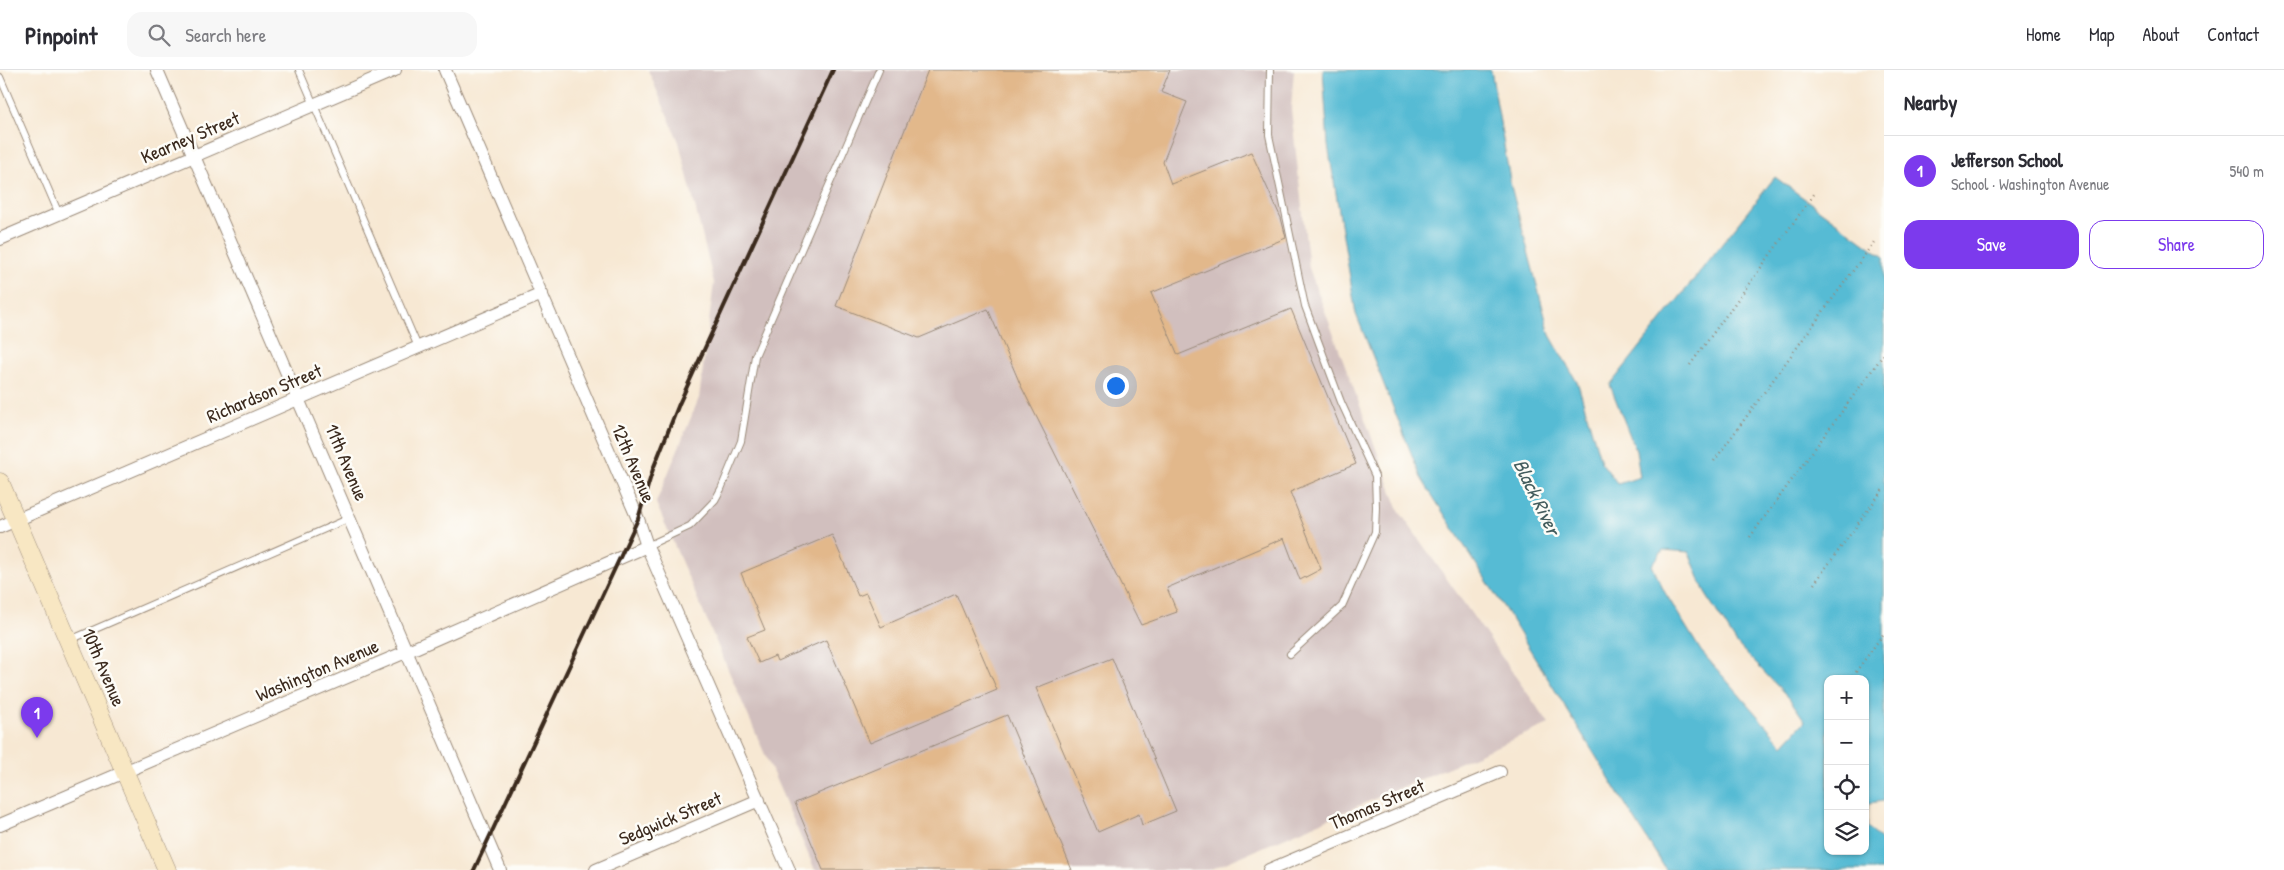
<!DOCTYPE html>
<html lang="en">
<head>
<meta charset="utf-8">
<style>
	:root { --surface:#fff; --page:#f7f7f7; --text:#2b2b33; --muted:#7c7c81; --line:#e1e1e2; --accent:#7c3aed }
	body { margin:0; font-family:"Patrick Hand",sans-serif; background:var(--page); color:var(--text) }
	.controls { position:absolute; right:15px; bottom:15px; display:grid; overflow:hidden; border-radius:10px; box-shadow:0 1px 4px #0004 }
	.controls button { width:45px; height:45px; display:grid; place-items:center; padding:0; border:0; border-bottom:1px solid var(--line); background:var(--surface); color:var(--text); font:25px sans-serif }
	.you { position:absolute; left:1115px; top:315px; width:18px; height:18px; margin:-12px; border:4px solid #fff; border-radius:50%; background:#1a73e8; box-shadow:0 0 0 8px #1a73e833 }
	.badge { display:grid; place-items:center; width:32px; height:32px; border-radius:50%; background:var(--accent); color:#fff; font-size:16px; font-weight:700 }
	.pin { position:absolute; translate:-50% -41px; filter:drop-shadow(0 1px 2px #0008) }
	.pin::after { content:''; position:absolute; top:26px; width:18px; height:15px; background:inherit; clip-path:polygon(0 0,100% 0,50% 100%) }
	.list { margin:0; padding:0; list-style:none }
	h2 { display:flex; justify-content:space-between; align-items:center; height:65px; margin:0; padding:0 20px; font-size:21px }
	h2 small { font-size:16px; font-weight:400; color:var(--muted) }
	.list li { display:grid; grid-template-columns:32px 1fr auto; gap:15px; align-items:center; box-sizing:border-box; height:70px; padding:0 20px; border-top:1px solid var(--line) }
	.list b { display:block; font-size:19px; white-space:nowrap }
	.list p { margin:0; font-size:16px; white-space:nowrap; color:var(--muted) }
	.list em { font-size:16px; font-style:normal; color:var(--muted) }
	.actions { display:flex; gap:10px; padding:15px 20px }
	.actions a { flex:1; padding:11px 0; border:1px solid var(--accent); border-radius:15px; text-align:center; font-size:18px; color:var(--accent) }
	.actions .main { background:var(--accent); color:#fff }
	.icon { flex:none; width:28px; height:28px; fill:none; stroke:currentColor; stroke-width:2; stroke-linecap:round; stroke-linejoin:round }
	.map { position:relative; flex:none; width:1884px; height:800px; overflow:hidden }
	header { display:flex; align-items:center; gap:30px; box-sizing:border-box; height:70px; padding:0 25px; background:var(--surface); border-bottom:1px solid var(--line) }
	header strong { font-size:24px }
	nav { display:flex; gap:28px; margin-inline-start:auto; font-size:18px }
	.search { width:350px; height:45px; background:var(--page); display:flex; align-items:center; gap:12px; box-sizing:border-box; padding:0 18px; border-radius:15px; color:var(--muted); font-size:19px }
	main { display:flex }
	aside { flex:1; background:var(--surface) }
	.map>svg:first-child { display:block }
	.industrial { fill:#d1bfbe }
	.water { fill:#56bbd4; stroke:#487279; fill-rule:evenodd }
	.building { fill:#e2b88b }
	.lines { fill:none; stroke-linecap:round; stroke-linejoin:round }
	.lane-casing { stroke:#998978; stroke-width:8 }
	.street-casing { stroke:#998978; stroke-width:14 }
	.secondary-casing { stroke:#998978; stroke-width:19 }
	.path { stroke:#998978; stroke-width:2.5; stroke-dasharray:1 4; stroke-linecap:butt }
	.lane { stroke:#fff; stroke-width:6 }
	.street { stroke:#fff; stroke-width:12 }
	.secondary { stroke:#f8e7c3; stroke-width:18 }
	.rail { stroke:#3b2a1e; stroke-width:4 }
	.labels { text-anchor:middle; stroke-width:5; stroke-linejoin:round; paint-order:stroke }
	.street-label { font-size:19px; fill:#3b2a1e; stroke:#fdfcf7 }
	.water-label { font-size:20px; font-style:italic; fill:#445d5e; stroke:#fdfcf7 }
</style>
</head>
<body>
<header>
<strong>Pinpoint</strong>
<div class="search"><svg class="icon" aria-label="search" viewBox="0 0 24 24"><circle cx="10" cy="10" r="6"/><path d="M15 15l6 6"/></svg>Search here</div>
<nav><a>Home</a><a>Map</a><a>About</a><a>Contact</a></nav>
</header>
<main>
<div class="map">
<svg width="1884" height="800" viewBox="0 0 1884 800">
	<rect width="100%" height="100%" fill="#fdfcf7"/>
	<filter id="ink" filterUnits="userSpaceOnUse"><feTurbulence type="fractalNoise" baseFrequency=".02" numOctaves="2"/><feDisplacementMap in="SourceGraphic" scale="10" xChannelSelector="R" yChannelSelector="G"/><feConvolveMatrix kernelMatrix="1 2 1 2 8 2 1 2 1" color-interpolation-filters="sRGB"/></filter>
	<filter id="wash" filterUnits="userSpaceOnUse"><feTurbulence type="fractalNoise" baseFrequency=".0096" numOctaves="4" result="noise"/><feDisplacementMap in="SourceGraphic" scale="20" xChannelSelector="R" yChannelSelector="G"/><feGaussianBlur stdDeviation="1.12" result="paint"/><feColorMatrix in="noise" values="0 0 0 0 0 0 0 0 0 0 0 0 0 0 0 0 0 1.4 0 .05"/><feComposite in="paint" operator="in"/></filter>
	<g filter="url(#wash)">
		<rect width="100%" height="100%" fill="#f7e8d3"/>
		<path class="industrial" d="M 648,0 L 1294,0 L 1291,39 L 1309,198 L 1399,441 L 1549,654 L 1209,800 L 815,800 L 656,433 L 699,328 L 714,213 L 679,72 Z"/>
		<path class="water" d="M 1323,0 L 1491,0 L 1511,116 L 1550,265 L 1578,314 L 1601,392 L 1618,414 L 1640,407 L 1636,381 L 1610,315 L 1775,107 L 1884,187 L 1884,731 L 1868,733 L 1867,756 L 1884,774 L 1884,800 L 1666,800 L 1508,544 L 1421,408 L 1356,244 L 1328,75 ZM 1663,480 L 1689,482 L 1705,523 L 1737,574 L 1789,628 L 1805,651 L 1783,675 L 1701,581 L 1664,521 L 1652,495 ZM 1828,609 L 1865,609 L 1865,781 L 1828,781 Z"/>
		<g id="blocks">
			<path class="building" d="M 928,0 L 1170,0 L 1161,22 L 1187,32 L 1163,92 L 1171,114 L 1251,82 L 1281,148 L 1286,168 L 1151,223 L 1178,285 L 1291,239 L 1356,394 L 1290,422 L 1321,499 L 1300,510 L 1284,468 L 1167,518 L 1177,542 L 1141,555 L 1021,316 L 988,239 L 919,268 L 836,236 Z
				M 832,465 L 858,526 L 866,523 L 881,557 L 956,524 L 997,620 L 870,673 L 826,570 L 777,591 L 775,586 L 759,593 L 747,567 L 765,560 L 741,503 Z
				M 1112,588 L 1176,741 L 1142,755 L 1139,744 L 1098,762 L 1036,618 Z
				M 1007,645 L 1072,800 L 823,800 L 795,733 Z"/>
		</g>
	</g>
	<g filter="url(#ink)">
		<use href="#blocks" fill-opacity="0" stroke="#998978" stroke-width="1"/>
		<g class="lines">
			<defs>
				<path id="lane" d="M 299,0 L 418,277
					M 1270,0 L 1269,65 L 1305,236 L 1341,332 L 1375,406 L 1376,437 L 1375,462 L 1342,536 L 1290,584
					M 0,7 L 59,144
					M 647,476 L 690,456 L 715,430 L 721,419 L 741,371 L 755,286 L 879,0
					M 70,570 L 350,448"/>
				<path id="street" d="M 157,0 L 500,800
					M 445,0 L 638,449 L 647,476 L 789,800
					M 0,169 L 395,0
					M 0,457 L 542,224
					M 0,755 L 408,581 L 647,476
					M 596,800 L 759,730
					M 1269,800 L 1500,702"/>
				<path id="secondary" d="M 0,412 L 167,800"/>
			</defs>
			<use href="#lane" class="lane-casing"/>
			<use href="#street" class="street-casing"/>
			<use href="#secondary" class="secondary-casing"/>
			<path class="path" d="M 1690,295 L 1815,123
				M 1714,391 L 1874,172
				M 1750,467 L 1884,284
				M 1814,514 L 1884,418
				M 1853,606 L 1884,563"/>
			<use href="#lane" class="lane"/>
			<use href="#street" class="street"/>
			<use href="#secondary" class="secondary"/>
			<path class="rail" d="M 474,800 L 638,449 L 653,399 L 679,334 L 833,0"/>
		</g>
	</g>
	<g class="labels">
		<g class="street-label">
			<text transform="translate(190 67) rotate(-23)" y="7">Kearney Street</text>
			<text transform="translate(264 323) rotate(-23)" y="7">Richardson Street</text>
			<text transform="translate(347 392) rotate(67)" y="7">11th Avenue</text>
			<text transform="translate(634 393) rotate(67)" y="7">12th Avenue</text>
			<text transform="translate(104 597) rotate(67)" y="7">10th Avenue</text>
			<text transform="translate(317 600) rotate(-23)" y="7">Washington Avenue</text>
			<text transform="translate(1377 734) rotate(-23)" y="7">Thomas Street</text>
			<text transform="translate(670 748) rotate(-23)" y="7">Sedgwick Street</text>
		</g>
		<g class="water-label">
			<text transform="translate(1537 427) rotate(64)" y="7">Black River</text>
		</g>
	</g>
</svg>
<div class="controls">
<button>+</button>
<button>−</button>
<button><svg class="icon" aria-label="locate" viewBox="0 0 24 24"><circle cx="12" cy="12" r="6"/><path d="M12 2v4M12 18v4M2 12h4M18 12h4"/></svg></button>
<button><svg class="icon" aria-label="layers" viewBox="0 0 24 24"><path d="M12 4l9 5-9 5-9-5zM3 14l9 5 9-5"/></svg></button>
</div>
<div class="you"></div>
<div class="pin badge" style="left:37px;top:668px">1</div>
</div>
<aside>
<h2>Nearby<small></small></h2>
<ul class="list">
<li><span class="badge">1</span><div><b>Jefferson School</b><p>School · Washington Avenue</p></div><em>540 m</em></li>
</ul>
<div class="actions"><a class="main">Save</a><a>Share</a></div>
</aside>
</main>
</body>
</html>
